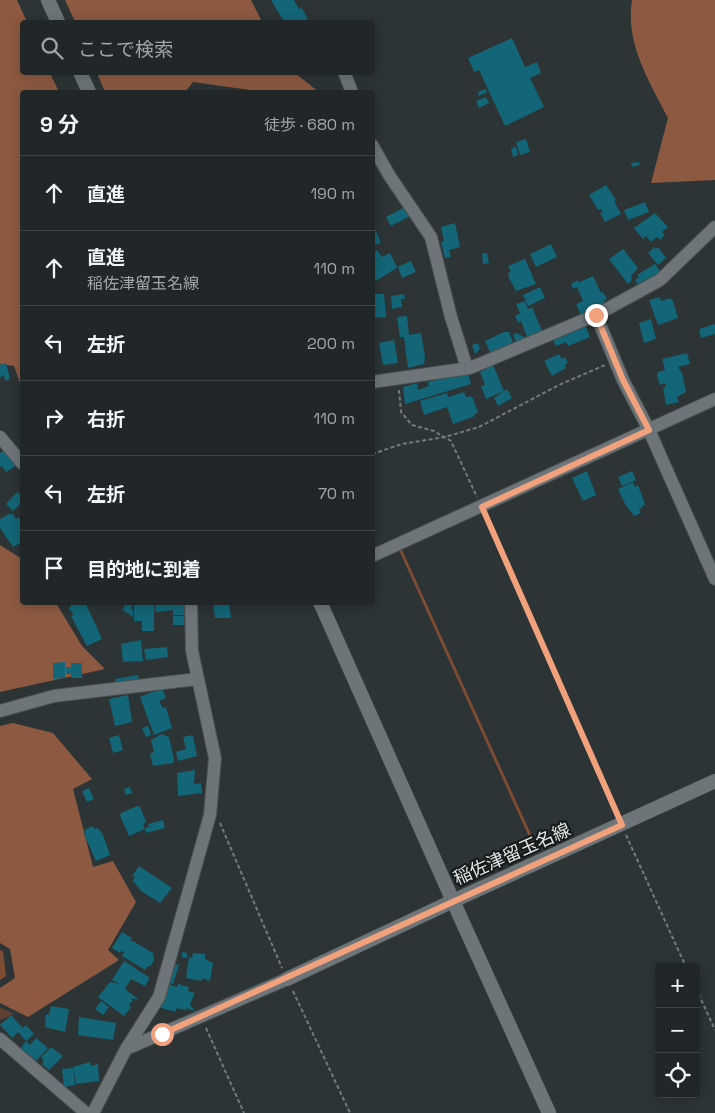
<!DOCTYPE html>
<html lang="ja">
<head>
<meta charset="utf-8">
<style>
	:root { --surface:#212728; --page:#292f30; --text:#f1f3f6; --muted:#a2a5a8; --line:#3e4445 }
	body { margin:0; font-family:"Space Grotesk","Noto Sans JP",sans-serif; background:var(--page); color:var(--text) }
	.controls { position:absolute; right:15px; bottom:15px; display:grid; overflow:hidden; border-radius:5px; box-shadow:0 2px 12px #0003 }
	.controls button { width:45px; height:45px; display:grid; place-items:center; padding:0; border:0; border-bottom:1px solid var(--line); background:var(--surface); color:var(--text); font:25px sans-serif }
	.stop { position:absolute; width:15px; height:15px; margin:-11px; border:4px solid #f1a17c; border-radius:50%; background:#fff }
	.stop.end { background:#f1a17c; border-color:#fff; box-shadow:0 1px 5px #0008 }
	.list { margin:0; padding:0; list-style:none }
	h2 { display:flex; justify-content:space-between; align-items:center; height:65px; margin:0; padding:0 20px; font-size:21px }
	h2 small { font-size:16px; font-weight:400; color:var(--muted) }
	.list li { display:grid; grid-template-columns:32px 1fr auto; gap:15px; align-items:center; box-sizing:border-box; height:75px; padding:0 20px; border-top:1px solid var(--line) }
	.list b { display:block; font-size:19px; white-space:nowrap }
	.list p { margin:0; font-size:16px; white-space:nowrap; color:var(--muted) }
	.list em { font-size:16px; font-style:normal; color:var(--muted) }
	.icon { flex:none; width:28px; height:28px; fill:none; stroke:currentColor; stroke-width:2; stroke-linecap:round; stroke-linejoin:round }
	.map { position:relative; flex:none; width:715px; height:1113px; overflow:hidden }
	.search { position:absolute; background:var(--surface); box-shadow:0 2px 12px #0003; left:20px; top:20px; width:355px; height:55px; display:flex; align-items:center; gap:12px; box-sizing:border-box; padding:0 18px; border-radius:5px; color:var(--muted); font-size:19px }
	.panel { position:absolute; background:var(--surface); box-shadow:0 2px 12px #0003; left:20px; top:90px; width:355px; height:515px; border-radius:5px }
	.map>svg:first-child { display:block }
	.green { fill:#5f4133 }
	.forest { fill:#8d5940 }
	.water { fill:#7e4b33 }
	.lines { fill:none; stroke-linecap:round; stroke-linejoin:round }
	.stream { stroke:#7e4b33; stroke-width:3 }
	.building { fill:#126677 }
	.minor-casing { stroke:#4a5052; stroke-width:14 }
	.tertiary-casing { stroke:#4a5052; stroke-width:15 }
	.secondary-casing { stroke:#4a5052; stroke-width:15 }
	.path { stroke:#747b7d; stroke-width:2; stroke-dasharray:4 2.5; stroke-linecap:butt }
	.minor { stroke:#6d7578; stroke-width:12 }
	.tertiary { stroke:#6d7578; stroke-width:14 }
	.secondary { stroke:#6d7578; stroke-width:14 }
	.route { stroke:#f1a17c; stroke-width:6 }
	.labels { text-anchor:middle; stroke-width:4.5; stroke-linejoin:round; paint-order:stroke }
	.street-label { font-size:18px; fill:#e0e5e6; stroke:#181b1c }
</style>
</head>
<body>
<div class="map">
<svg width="715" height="1113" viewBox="0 0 715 1113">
	<rect width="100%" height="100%" fill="#2c3436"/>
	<path class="green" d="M 0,1007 L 14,1014 L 0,1020 Z"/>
	<path class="forest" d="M 0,0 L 17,0 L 27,22 L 22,22 L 22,72 L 50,73 L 59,92 L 22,92 L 22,389 L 14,366 L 0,364 Z
		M 65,0 L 251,0 L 262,22 L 75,22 Z
		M 632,0 L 715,0 L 715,180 L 651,183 L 668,118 C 649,81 625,43 632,0 Z
		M 97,73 L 295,73 L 319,92 L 253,92 L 250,90 L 193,82 L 185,92 L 105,92 Z
		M 0,545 L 22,559 L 22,602 L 56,603 L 82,646 L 105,669 L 0,692 Z
		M 13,723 L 53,733 L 92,779 L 73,789 L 93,867 L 113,861 L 136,902 L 108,950 L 119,960 L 28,1017 L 0,1003 L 0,988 L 15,978 L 10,949 L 0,943 L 0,726 Z"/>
	<path class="water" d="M 0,950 L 3,951 L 6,976 L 0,980 Z"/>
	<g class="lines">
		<path class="stream" d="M 401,551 L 537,851"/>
	</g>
	<path class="building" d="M 271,0 L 294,0 L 299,9 L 302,8 L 309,22 L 279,22 L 283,20 Z
		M 512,38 L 525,67 L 537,62 L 541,73 L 530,78 L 544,107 L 505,126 L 479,70 L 474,72 L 468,58 Z
		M 486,89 L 487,92 L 479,96 L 478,92 Z
		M 486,97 L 489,103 L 479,108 L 476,101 Z
		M 526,139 L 530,152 L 520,155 L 516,142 Z
		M 516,147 L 518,155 L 513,157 L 511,148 Z
		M 639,162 L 640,165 L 632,167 L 631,163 Z
		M 606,185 L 616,200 L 614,201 L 621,214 L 605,222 L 600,213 L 603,212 L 601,209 L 598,210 L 589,195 Z
		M 645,202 L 649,212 L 628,220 L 624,210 Z
		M 405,207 L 410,216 L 391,226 L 386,217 Z
		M 655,213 L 668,227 L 662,232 L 665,235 L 660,240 L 657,237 L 651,242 L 646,236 L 643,239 L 634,228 Z
		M 372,221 L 381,243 L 372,246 Z
		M 455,223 L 460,247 L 449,250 L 451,257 L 445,258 L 441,242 L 444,241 L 441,227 Z
		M 551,244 L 557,257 L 536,267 L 530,254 Z
		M 654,247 L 656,249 L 658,247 L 666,258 L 658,265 L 648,253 Z
		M 623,249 L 638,268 L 631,276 L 632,280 L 628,284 L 609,259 Z
		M 377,250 L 382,257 L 390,253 L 397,267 L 411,261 L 416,272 L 402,278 L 398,267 L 376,281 L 372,278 L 372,253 Z
		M 482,253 L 487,253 L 489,263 L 483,264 Z
		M 525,259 L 536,284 L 516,291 L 509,278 L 508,273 L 511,272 L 508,266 Z
		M 655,264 L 662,274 L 640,289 L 635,280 L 639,277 L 637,275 Z
		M 593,276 L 601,293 L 603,292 L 607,299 L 604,300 L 605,304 L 581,315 L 576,304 L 583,301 L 577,287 L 573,289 L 571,284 L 578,280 L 580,285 L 580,282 Z
		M 540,287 L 545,298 L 528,306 L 523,295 Z
		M 372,294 L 384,294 L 386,317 L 373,318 Z
		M 404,294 L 405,299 L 401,299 L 402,307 L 392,309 L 391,296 Z
		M 660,297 L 661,301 L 670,298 L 673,301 L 678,318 L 658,325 L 649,300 Z
		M 525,301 L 528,309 L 532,307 L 542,331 L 527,337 L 521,321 L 518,323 L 515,316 L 520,313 L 516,304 Z
		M 407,316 L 409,335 L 421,333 L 425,357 L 424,364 L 408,368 L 404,337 L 400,337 L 397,317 Z
		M 651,319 L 656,339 L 644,343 L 639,323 Z
		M 715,324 L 715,334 L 701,338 L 699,329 Z
		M 585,325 L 590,337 L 568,346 L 566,342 L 556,346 L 553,339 Z
		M 504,332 L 509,332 L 513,342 L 491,354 L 485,341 Z
		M 517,333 L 526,338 L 516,343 L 513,334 Z
		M 394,340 L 398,363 L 383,365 L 379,343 Z
		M 478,343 L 480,349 L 475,354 L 472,345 Z
		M 687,353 L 690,364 L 678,367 L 682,373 L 686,392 L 677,397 L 679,402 L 666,405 L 663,387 L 666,387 L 665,383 L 660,385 L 657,375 L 658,372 L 665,370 L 662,359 Z
		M 559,354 L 562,359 L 565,357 L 568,363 L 565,364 L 566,368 L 552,376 L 544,361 Z
		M 6,363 L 10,379 L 5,381 L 4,375 L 0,378 L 0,365 Z
		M 493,365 L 504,391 L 486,399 L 481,386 L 485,385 L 480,372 Z
		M 468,373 L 471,384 L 405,404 L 403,387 L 417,383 L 418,390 L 429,386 L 428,382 Z
		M 507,389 L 512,398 L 498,406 L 494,398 Z
		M 464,392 L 466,397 L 470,396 L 473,398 L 478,413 L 474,414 L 475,416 L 453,424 L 447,407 L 424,415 L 420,401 L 447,393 L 448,397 Z
		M 6,449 L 17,465 L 6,472 L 2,466 L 0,467 L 0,453 Z
		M 587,471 L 596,495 L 583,501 L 572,478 Z
		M 632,471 L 636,480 L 622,486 L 618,477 Z
		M 633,482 L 635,487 L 638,485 L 645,504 L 639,510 L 641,513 L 634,516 L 625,504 L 618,489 Z
		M 17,492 L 21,495 L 22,493 L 22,503 L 13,511 L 6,504 Z
		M 9,514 L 13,514 L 16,519 L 19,517 L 22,524 L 22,542 L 13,547 L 0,528 L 0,519 Z
		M 73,602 L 88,602 L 86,604 L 102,639 L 87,646 L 71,616 L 78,613 L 74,615 L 69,609 Z
		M 126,602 L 133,602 L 131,609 L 133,610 L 133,617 L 123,610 Z
		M 134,602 L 154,602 L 154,631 L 142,631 L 142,621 L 134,621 Z
		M 156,602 L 184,602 L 184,615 L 173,615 L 173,610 L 155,612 Z
		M 213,602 L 229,602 L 231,618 L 215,618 Z
		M 173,616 L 184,616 L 184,625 L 173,625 Z
		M 141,640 L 143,661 L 123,662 L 121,644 Z
		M 167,647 L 168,657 L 146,660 L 144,649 Z
		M 65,662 L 65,678 L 53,679 L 53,663 Z
		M 71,663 L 82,663 L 82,678 L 71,678 L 71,674 L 66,674 L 66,667 L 71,667 Z
		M 138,675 L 139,683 L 116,689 L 115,679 Z
		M 162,688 L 166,698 L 159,701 L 163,708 L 166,707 L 172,728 L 154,735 L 140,697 Z
		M 128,695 L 132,722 L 115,726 L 109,699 Z
		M 148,726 L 151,735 L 146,737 L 142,728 Z
		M 162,734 L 169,737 L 174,760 L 173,763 L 153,766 L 150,754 L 154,752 L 151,740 Z
		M 119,735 L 123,750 L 113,753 L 109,738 Z
		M 193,735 L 197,756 L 178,761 L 176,752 L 186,749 L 183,737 Z
		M 195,770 L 194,784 L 201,783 L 202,793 L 178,796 L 177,773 Z
		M 130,787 L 132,793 L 126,795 L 124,789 Z
		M 89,788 L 94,799 L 87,802 L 82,791 Z
		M 137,806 L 140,807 L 146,821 L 143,825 L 145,829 L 129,836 L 120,816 L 121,813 Z
		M 163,820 L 165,828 L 146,833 L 145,828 L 149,827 L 148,824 Z
		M 93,826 L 95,829 L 98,828 L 103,835 L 110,855 L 96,861 L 84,834 L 86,833 L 84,830 Z
		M 139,866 L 172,888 L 160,903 L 141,891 L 133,881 L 135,877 L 132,876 Z
		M 122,932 L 132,938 L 130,941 L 133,941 L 153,953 L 154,960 L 150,967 L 148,966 L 145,970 L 122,956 L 124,952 L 121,951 L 120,953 L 112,948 Z
		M 182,952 L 187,953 L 187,958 L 182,957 Z
		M 193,953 L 205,954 L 205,959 L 213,963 L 210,981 L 202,978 L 202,981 L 186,978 L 189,957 L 192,958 Z
		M 124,961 L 150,978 L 145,986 L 131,979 L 125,989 L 139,1000 L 130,998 L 133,1000 L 129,1005 L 131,1007 L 124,1016 L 98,997 L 110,982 L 120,984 L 112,980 Z
		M 170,963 L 179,965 L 173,984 L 165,981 Z
		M 166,983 L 177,987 L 178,984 L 189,987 L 188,991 L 195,993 L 190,1004 L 195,1012 L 187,1008 L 185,1010 L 177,1008 L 175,1012 L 158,1007 Z
		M 101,1001 L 109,1007 L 103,1015 L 95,1009 Z
		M 51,1006 L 69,1009 L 65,1032 L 45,1027 L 46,1014 L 49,1015 Z
		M 11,1015 L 23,1028 L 26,1025 L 34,1034 L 26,1041 L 18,1032 L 12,1038 L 0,1025 Z
		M 79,1017 L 116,1023 L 113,1040 L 78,1035 Z
		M 36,1038 L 48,1048 L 36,1061 L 21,1048 L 26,1041 L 30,1045 Z
		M 51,1047 L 63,1056 L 49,1070 L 42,1064 L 44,1061 L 41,1057 Z
		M 90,1062 L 91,1066 L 98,1064 L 99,1081 L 76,1084 L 73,1067 Z
		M 73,1068 L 75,1085 L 64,1087 L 62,1069 Z"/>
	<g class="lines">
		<defs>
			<path id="minor" d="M 344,72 L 352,92
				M 372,145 L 389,175 L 431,237 L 451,317 L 467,368
				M 596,315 L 623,380 L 649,430 L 715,579
				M 372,382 L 470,368 L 596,315 L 660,280 L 715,227
				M 0,437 L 22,463
				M 372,556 L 715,399
				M 0,711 L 54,696 L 197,679
				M 0,1039 L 86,1113
				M 126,1049 L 287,979
				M 93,1113 L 126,1049 L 159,997 L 210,815 L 215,758 L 192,651 L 191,602"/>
			<path id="tertiary" d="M 48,0 L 58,22
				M 80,72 L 89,92
				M 287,979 L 453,901 L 320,602"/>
			<path id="secondary" d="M 549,1113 L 453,901 L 715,781"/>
		</defs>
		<use href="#minor" class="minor-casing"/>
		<use href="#tertiary" class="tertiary-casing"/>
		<use href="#secondary" class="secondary-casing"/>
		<path class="path" d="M 399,390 L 401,412 L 412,425 L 434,431 L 451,441 L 477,497
			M 372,454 L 402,444 L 445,437 L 479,427 L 559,385 L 605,365
			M 486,517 L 616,812
			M 220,823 L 282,968
			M 626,835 L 686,967
			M 696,988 L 715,1030
			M 293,991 L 350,1113
			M 206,1028 L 244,1113"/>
		<use href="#minor" class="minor"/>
		<use href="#tertiary" class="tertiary"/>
		<use href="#secondary" class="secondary"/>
	</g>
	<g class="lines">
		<path class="route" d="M 162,1034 L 622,825 L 482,507 L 649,430 L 623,380 L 596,315"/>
	</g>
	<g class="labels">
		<g class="street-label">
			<text transform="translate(512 854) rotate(-24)" y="6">稲佐津留玉名線</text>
		</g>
	</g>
</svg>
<div class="controls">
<button>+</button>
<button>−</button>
<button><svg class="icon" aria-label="locate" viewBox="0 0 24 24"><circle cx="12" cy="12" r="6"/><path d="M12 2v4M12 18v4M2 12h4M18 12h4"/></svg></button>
</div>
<div class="stop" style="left:162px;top:1034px"></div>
<div class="stop end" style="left:596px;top:315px"></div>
<div class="search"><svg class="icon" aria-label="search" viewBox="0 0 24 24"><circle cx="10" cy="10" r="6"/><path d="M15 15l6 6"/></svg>ここで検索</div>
<section class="panel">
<h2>9 分<small>徒歩 · 680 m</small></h2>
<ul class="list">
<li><svg class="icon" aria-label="ahead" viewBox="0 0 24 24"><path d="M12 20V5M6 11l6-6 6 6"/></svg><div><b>直進</b></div><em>190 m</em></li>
<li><svg class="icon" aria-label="ahead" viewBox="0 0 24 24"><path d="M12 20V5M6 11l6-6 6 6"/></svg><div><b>直進</b><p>稲佐津留玉名線</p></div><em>110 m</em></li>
<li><svg class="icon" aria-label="left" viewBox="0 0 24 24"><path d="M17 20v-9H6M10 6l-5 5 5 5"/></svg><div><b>左折</b></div><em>200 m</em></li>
<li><svg class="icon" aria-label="right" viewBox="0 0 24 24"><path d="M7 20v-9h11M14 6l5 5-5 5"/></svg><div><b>右折</b></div><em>110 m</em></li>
<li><svg class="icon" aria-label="left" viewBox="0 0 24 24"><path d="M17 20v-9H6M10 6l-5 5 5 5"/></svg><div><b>左折</b></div><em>70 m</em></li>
<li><svg class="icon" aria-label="arrive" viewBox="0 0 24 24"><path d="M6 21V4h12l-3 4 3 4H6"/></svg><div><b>目的地に到着</b></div></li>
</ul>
</section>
</div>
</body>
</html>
